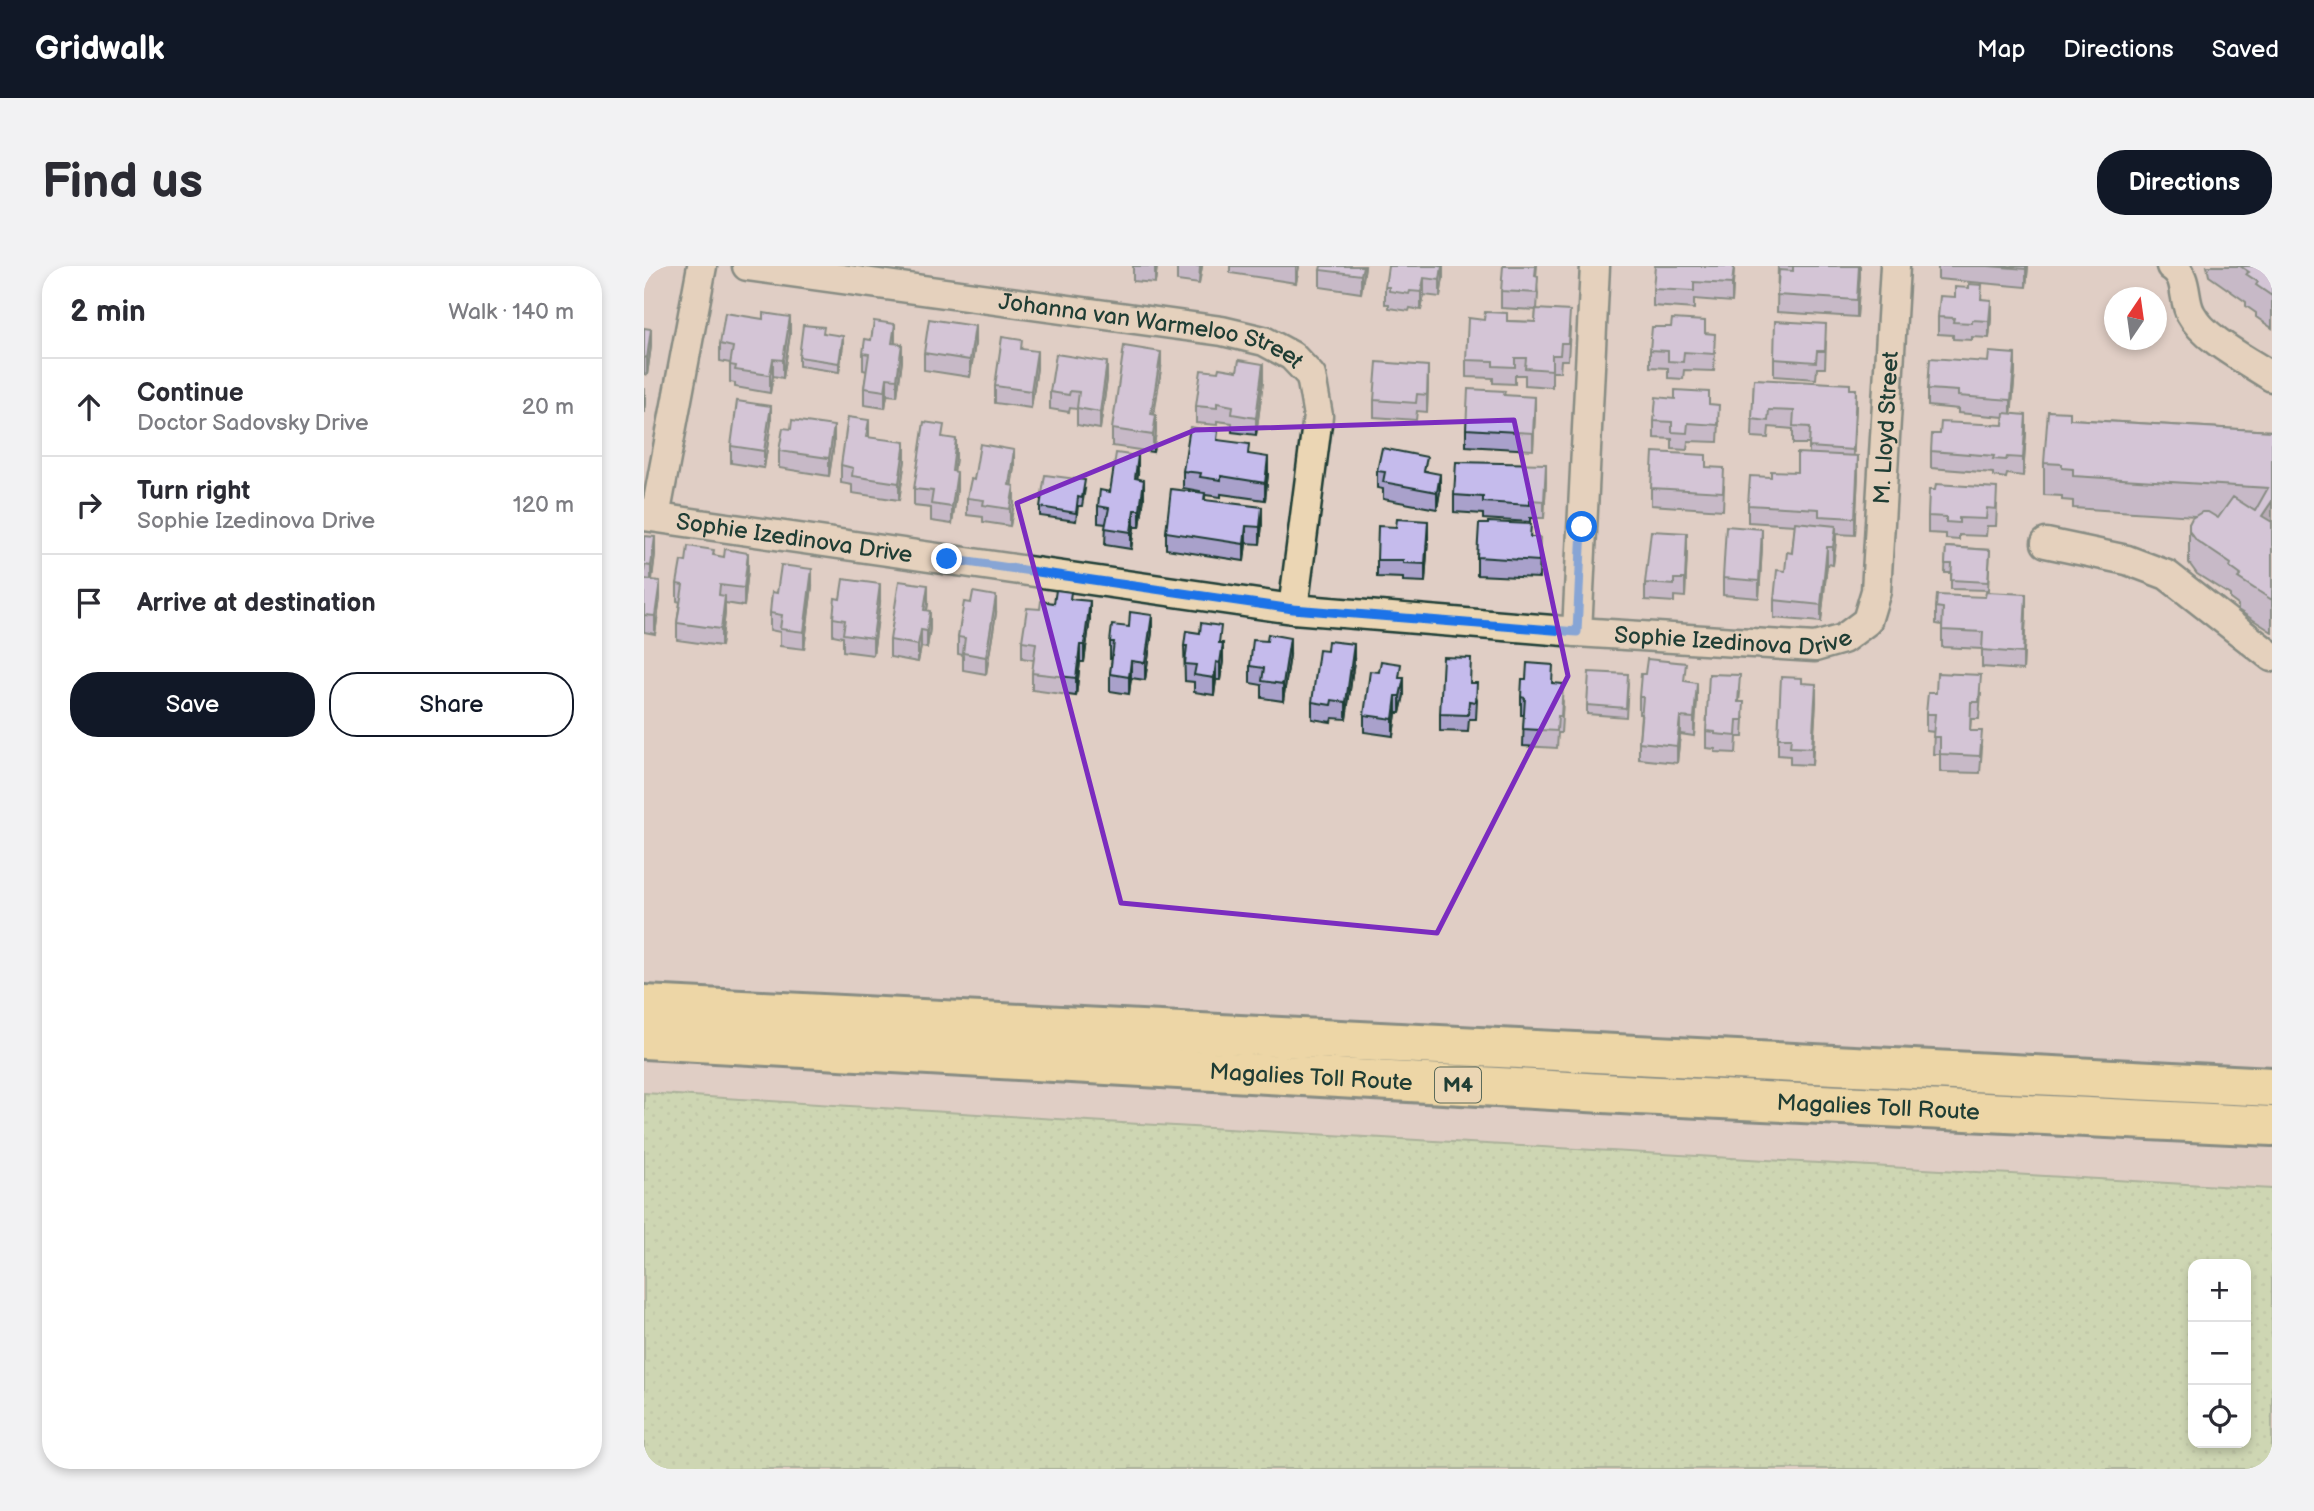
<!DOCTYPE html>
<html lang="en">
<head>
<meta charset="utf-8">
<style>
	:root { --surface:#fff; --page:#f2f2f3; --text:#2b2b33; --muted:#7c7c81; --line:#e1e1e2; --accent:#111827 }
	body { margin:0; font-family:"Balsamiq Sans",sans-serif; background:var(--page); color:var(--text) }
	.controls { position:absolute; right:21px; bottom:21px; display:grid; overflow:hidden; border-radius:14px; box-shadow:0 4px 10px #0003 }
	.controls button { width:63px; height:63px; display:grid; place-items:center; padding:0; border:0; border-bottom:2px solid var(--line); background:var(--surface); color:var(--text); font:35px sans-serif }
	.compass { position:absolute; left:1460px; top:21px; width:63px; height:63px; border-radius:50%; background:var(--surface); box-shadow:0 4px 10px #0003; rotate:13deg }
	.stop { position:absolute; width:21px; height:21px; margin:-16px; border:5px solid #1a73e8; border-radius:50%; background:#fff }
	.stop.end { background:#1a73e8; border-color:#fff; box-shadow:0 2px 7px #0008 }
	.list { margin:0; padding:0; list-style:none }
	h2 { display:flex; justify-content:space-between; align-items:center; height:91px; margin:0; padding:0 28px; font-size:30px }
	h2 small { font-size:23px; font-weight:400; color:var(--muted) }
	.list li { display:grid; grid-template-columns:46px 1fr auto; gap:21px; align-items:center; box-sizing:border-box; height:98px; padding:0 28px; border-top:2px solid var(--line) }
	.list b { display:block; font-size:26px; white-space:nowrap }
	.list p { margin:0; font-size:23px; white-space:nowrap; color:var(--muted) }
	.list em { font-size:23px; font-style:normal; color:var(--muted) }
	.actions { display:flex; gap:14px; padding:21px 28px }
	.actions a { flex:1; padding:16px 0; border:2px solid var(--accent); border-radius:28px; text-align:center; font-size:24px; color:var(--accent) }
	.actions .main { background:var(--accent); color:#fff }
	.icon { flex:none; width:38px; height:38px; fill:none; stroke:currentColor; stroke-width:2; stroke-linecap:round; stroke-linejoin:round }
	.map { position:relative; flex:none; width:1628px; height:1203px; overflow:hidden; border-radius:28px }
	header { display:flex; align-items:center; gap:42px; box-sizing:border-box; height:98px; padding:0 35px; background:var(--accent); color:#fff }
	header strong { font-size:33px }
	nav { display:flex; gap:38px; margin-inline-start:auto; font-size:24px }
	.intro { display:flex; align-items:center; justify-content:space-between; box-sizing:border-box; height:168px; padding:0 42px }
	h1 { margin:0; font-size:49px }
	.button { padding:18px 32px; border-radius:28px; background:var(--accent); color:#fff; font-size:24px; font-weight:700 }
	main { display:flex; gap:42px; padding:0 42px }
	aside { flex:1; background:var(--surface); border-radius:28px; box-shadow:0 4px 10px #0003 }
	.map>svg:first-child { display:block }
	.grass { fill:url(#grass-dots); stroke:#6c8f68; stroke-width:2; fill-rule:evenodd }
	.lines { fill:none; stroke-linecap:round; stroke-linejoin:round }
	.minor-casing { stroke:#1f3d34; stroke-width:33 }
	.motorway-casing { stroke:#1f3d34; stroke-width:44 }
	.minor { stroke:#ebd6b4; stroke-width:28 }
	.motorway { stroke:#fce080; stroke-width:38 }
	.wall { fill:#a9a1cb; stroke:#1f3d34; stroke-width:2 }
	.shaded-wall { fill:#8a83a5; stroke:#1f3d34; stroke-width:2 }
	.building { fill:#c5bbec; stroke:#1f3d34; stroke-width:2 }
	.route { stroke:#1a73e8; stroke-width:9 }
	.marked { fill:none; stroke:#7b2cbf; stroke-width:5; stroke-linejoin:round }
	.labels { text-anchor:middle; stroke-width:5; stroke-linejoin:round; paint-order:stroke }
	.shield { fill:#ebd6b4; stroke:#5c6b5a; stroke-width:2 }
	.shield-label { font-size:21px; font-weight:bold; fill:#1f3d34 }
	.street-label { font-size:23px; fill:#1f3d34; stroke:#ebd6b4 }
</style>
</head>
<body>
<header>
<strong>Gridwalk</strong>
<nav><a>Map</a><a>Directions</a><a>Saved</a></nav>
</header>
<div class="intro"><h1>Find us</h1><a class="button">Directions</a></div>
<main>
<aside>
<h2>2 min<small>Walk · 140 m</small></h2>
<ul class="list">
<li><svg class="icon" aria-label="ahead" viewBox="0 0 24 24"><path d="M12 20V5M6 11l6-6 6 6"/></svg><div><b>Continue</b><p>Doctor Sadovsky Drive</p></div><em>20 m</em></li>
<li><svg class="icon" aria-label="right" viewBox="0 0 24 24"><path d="M7 20v-9h11M14 6l5 5-5 5"/></svg><div><b>Turn right</b><p>Sophie Izedinova Drive</p></div><em>120 m</em></li>
<li><svg class="icon" aria-label="arrive" viewBox="0 0 24 24"><path d="M6 21V4h12l-3 4 3 4H6"/></svg><div><b>Arrive at destination</b></div></li>
</ul>
<div class="actions"><a class="main">Save</a><a>Share</a></div>
</aside>
<div class="map">
<svg width="1628" height="1203" viewBox="0 0 1628 1203">
	<defs>
		<pattern id="grass-dots" width="8" height="8" patternUnits="userSpaceOnUse" patternTransform="scale(1.75)"><rect width="8" height="8" fill="#b8e19d"/><path d="M2 2h.1M6 6h.1" fill="none" stroke="#9ec288" stroke-width="1.8" stroke-linecap="round"/></pattern>
	</defs>
	<rect width="100%" height="100%" fill="#e0cec5"/>
	<filter id="ink" filterUnits="userSpaceOnUse"><feTurbulence type="fractalNoise" baseFrequency=".0143" numOctaves="2"/><feDisplacementMap in="SourceGraphic" scale="14" xChannelSelector="R" yChannelSelector="G"/><feConvolveMatrix kernelMatrix="1 2 1 2 8 2 1 2 1" color-interpolation-filters="sRGB"/></filter>
	<g filter="url(#ink)">
		<path class="grass" d="M 0,827 L 461,856 L 1628,923 L 1628,1203 L 0,1203 ZM 1549,998 L 1602,998 L 1602,1177 L 1549,1177 Z"/>
		<g class="lines">
			<defs>
				<g id="minor">
					<path id="s1" d="M 103,0 L 578,65 L 620,75 L 648,90 L 667,110 L 674,150 L 649,343"/>
					<path d="M 1527,0 C 1545,10 1538,33 1547,48 C 1560,73 1604,95 1628,111"/>
					<path id="s2" d="M 0,250 L 649,343 L 933,366 L 1171,381 L 1199,373 L 1223,355 L 1232,325 L 1251,0"/>
					<path d="M 11,251 L 58,0"/>
					<path d="M 1402,277 L 1483,294 L 1523,309 L 1628,391"/>
					<path d="M 933,366 L 951,0"/>
				</g>
				<g id="motorway">
					<path d="M 0,739 L 1628,821"/>
					<path id="s3" d="M 0,773 L 995,829 L 1628,860"/>
				</g>
			</defs>
			<use href="#minor" class="minor-casing"/>
			<use href="#motorway" class="motorway-casing"/>
			<use href="#minor" class="minor"/>
			<use href="#motorway" class="motorway"/>
		</g>
		<path class="wall" d="M 489,0 L 513,0 L 511,17 L 489,15 Z
			M 533,0 L 558,0 L 555,18 L 533,15 Z
			M 586,0 L 655,0 L 652,17 L 586,7 Z
			M 721,0 L 717,27 L 676,21 L 676,4 Z
			M 799,0 L 799,12 L 796,31 L 780,29 L 777,44 L 766,42 L 765,45 L 745,42 L 745,38 L 741,38 L 741,21 Z
			M 893,0 L 892,11 L 894,28 L 893,43 L 926,62 L 924,94 L 917,94 L 916,106 L 908,106 L 908,121 L 881,119 L 881,109 L 871,109 L 871,118 L 849,117 L 849,112 L 822,111 L 822,94 L 863,55 L 891,56 L 892,44 L 857,42 L 857,25 Z
			M 1090,0 L 1088,36 L 1050,33 L 1050,43 L 1009,40 L 1009,23 Z
			M 1134,0 L 1216,0 L 1213,51 L 1133,46 Z
			M 1294,0 L 1384,0 L 1382,21 L 1294,13 Z
			M 1563,0 L 1628,0 L 1628,62 L 1612,51 L 1612,47 L 1602,40 L 1602,36 L 1565,10 Z
			M 1338,33 L 1347,52 L 1345,72 L 1328,71 L 1328,74 L 1309,73 L 1309,69 L 1294,68 L 1294,51 Z
			M 0,62 L 7,80 L 3,109 L 0,108 Z
			M 180,67 L 199,79 L 195,106 L 155,100 L 155,91 Z
			M 1061,67 L 1071,85 L 1070,105 L 1040,104 L 1039,113 L 1024,112 L 1024,102 L 1006,101 L 1006,84 Z
			M 146,68 L 139,112 L 129,110 L 126,127 L 91,121 L 91,117 L 86,116 L 86,97 L 76,95 L 76,78 Z
			M 1182,76 L 1181,102 L 1173,102 L 1172,113 L 1130,110 L 1130,93 Z
			M 251,77 L 258,95 L 253,130 L 243,129 L 241,142 L 220,139 L 220,122 L 223,105 L 219,104 L 219,87 Z
			M 331,77 L 326,111 L 280,104 L 280,87 Z
			M 378,83 L 393,102 L 387,142 L 351,137 L 351,120 Z
			M 517,103 L 510,149 L 512,166 L 509,186 L 468,180 L 468,163 Z
			M 1371,105 L 1367,147 L 1382,166 L 1379,210 L 1363,208 L 1362,212 L 1349,210 L 1349,207 L 1287,202 L 1287,185 L 1359,159 L 1360,151 L 1314,147 L 1314,143 L 1284,140 L 1284,123 Z
			M 463,113 L 456,163 L 433,159 L 433,143 L 426,142 L 425,146 L 406,143 L 406,126 Z
			M 1110,113 L 1206,123 L 1212,140 L 1209,190 L 1214,207 L 1211,269 L 1192,268 L 1189,299 L 1183,298 L 1177,356 L 1130,352 L 1130,334 L 1148,287 L 1151,259 L 1104,256 L 1104,239 L 1127,211 L 1153,206 L 1165,188 L 1165,178 L 1149,178 L 1149,163 L 1125,161 L 1124,172 L 1108,171 Z
			M 619,115 L 612,169 L 588,166 L 588,157 L 573,155 L 573,159 L 552,157 L 552,140 Z
			M 784,117 L 783,146 L 773,145 L 772,154 L 730,151 L 730,134 Z
			M 861,129 L 891,148 L 889,184 L 822,180 L 822,163 Z
			M 1065,138 L 1075,156 L 1074,176 L 1044,175 L 1043,184 L 1028,183 L 1028,173 L 1010,172 L 1010,155 Z
			M 1426,153 L 1628,165 L 1628,366 L 1594,344 L 1594,339 L 1586,333 L 1586,329 L 1553,308 L 1545,297 L 1545,258 L 1552,250 L 1429,242 L 1429,235 L 1418,234 L 1418,230 L 1400,229 L 1400,197 Z
			M 127,157 L 120,202 L 87,197 L 87,180 Z
			M 225,171 L 261,194 L 255,234 L 208,227 L 208,219 L 197,217 L 197,199 Z
			M 300,172 L 312,191 L 310,206 L 313,223 L 308,258 L 287,255 L 287,242 L 270,240 L 270,223 Z
			M 574,174 L 605,188 L 624,208 L 621,234 L 577,228 L 577,231 L 561,229 L 561,234 L 618,258 L 616,278 L 602,277 L 600,295 L 522,283 L 522,266 L 556,226 L 556,225 L 539,222 L 539,205 Z
			M 190,177 L 185,210 L 135,202 L 135,185 Z
			M 370,201 L 367,220 L 370,237 L 366,260 L 339,256 L 339,251 L 323,249 L 323,232 L 330,214 Z
			M 733,205 L 783,205 L 796,225 L 793,243 L 739,233 L 739,223 L 733,222 Z
			M 494,207 L 493,213 L 500,231 L 496,261 L 490,261 L 487,283 L 461,279 L 462,258 L 454,257 L 454,240 L 466,226 Z
			M 902,215 L 900,252 L 886,252 L 886,256 L 839,253 L 839,248 L 810,246 L 810,229 Z
			M 1080,220 L 1079,244 L 1007,239 L 1007,222 Z
			M 441,223 L 438,240 L 434,240 L 432,255 L 396,250 L 396,241 Z
			M 1353,239 L 1352,260 L 1343,260 L 1342,270 L 1315,269 L 1315,274 L 1302,273 L 1302,268 L 1284,267 L 1284,250 Z
			M 0,270 L 11,288 L 8,314 L 16,332 L 11,368 L 0,366 Z
			M 887,271 L 896,288 L 895,312 L 833,309 L 833,291 Z
			M 784,272 L 781,316 L 759,315 L 759,312 L 733,311 L 733,294 Z
			M 1118,280 L 1115,332 L 1079,329 L 1079,312 Z
			M 1302,281 L 1346,284 L 1344,324 L 1307,323 L 1307,307 L 1301,307 Z
			M 1043,284 L 1041,331 L 1030,330 L 1030,336 L 1001,334 L 1001,317 Z
			M 70,289 L 104,304 L 100,340 L 81,337 L 81,347 L 77,380 L 33,374 L 33,357 L 36,336 L 33,335 L 33,318 L 42,296 Z
			M 168,320 L 160,383 L 136,380 L 136,366 L 126,364 L 126,347 L 133,327 Z
			M 427,333 L 446,353 L 440,396 L 436,396 L 432,430 L 388,424 L 388,407 L 390,394 L 378,392 L 378,375 L 396,343 L 410,337 Z
			M 236,336 L 229,389 L 199,385 L 199,371 L 189,369 L 189,352 Z
			M 284,337 L 283,345 L 286,362 L 283,382 L 277,381 L 274,396 L 246,391 L 246,374 Z
			M 1292,341 L 1382,346 L 1379,404 L 1338,401 L 1338,383 L 1298,381 L 1298,359 L 1292,358 Z
			M 352,347 L 342,408 L 319,404 L 319,389 L 314,388 L 314,371 Z
			M 508,366 L 501,414 L 487,412 L 485,428 L 466,425 L 466,408 L 468,393 L 466,393 L 466,376 Z
			M 577,377 L 579,395 L 576,414 L 572,414 L 570,429 L 550,426 L 550,416 L 541,415 L 540,380 Z
			M 646,389 L 639,435 L 618,432 L 618,419 L 606,417 L 606,400 Z
			M 710,395 L 702,453 L 688,452 L 687,456 L 668,453 L 668,436 Z
			M 757,412 L 760,429 L 756,447 L 752,447 L 749,470 L 720,466 L 720,449 Z
			M 1042,415 L 1053,434 L 1050,470 L 1036,468 L 1033,497 L 995,493 L 995,476 L 997,448 L 995,448 L 995,431 Z
			M 827,417 L 833,434 L 832,453 L 825,453 L 824,466 L 796,465 L 796,448 Z
			M 909,417 L 919,435 L 917,467 L 914,467 L 913,482 L 879,480 L 880,449 L 877,449 L 877,431 Z
			M 984,417 L 982,451 L 943,448 L 943,439 Z
			M 1158,417 L 1172,435 L 1168,499 L 1146,498 L 1146,490 L 1134,489 L 1134,472 Z
			M 1096,427 L 1095,436 L 1100,453 L 1099,471 L 1093,471 L 1092,487 L 1071,486 L 1071,483 L 1062,482 L 1062,465 Z
			M 1292,427 L 1337,427 L 1335,453 L 1327,453 L 1326,465 L 1338,482 L 1336,507 L 1296,506 L 1296,488 L 1289,488 L 1290,466 L 1282,465 L 1282,448 Z"/>
		<path class="shaded-wall" d="M 511,0 L 513,0 L 511,17 Z
			M 556,0 L 558,0 L 555,18 Z
			M 652,0 L 655,0 L 652,17 Z
			M 719,0 L 721,0 L 717,27 L 717,9 Z
			M 798,0 L 799,12 L 796,31 L 796,14 Z
			M 1090,0 L 1088,36 L 1088,18 Z
			M 1216,0 L 1216,11 L 1213,51 L 1213,34 Z
			M 1382,0 L 1384,0 L 1382,21 Z
			M 780,12 L 780,29 L 777,44 L 777,26 Z
			M 1347,34 L 1347,52 L 1345,72 L 1345,55 Z
			M 146,51 L 146,68 L 139,112 L 139,94 Z
			M 251,58 L 251,75 L 248,94 L 248,77 Z
			M 331,60 L 331,77 L 326,111 L 326,94 Z
			M 7,63 L 7,80 L 3,109 L 3,92 Z
			M 199,70 L 199,79 L 195,106 L 195,97 Z
			M 258,78 L 258,95 L 253,130 L 253,113 Z
			M 393,85 L 393,102 L 387,142 L 387,125 Z
			M 517,86 L 517,103 L 507,165 L 507,148 Z
			M 1371,88 L 1371,105 L 1367,151 L 1367,134 Z
			M 129,93 L 129,110 L 126,127 L 126,109 Z
			M 463,96 L 463,113 L 456,163 L 456,146 Z
			M 619,98 L 619,115 L 612,169 L 612,152 Z
			M 784,100 L 784,117 L 783,146 L 783,129 Z
			M 243,112 L 243,129 L 241,142 L 241,125 Z
			M 1,122 L 1,139 L 0,147 L 0,130 Z
			M 1212,123 L 1212,140 L 1209,201 L 1209,184 Z
			M 891,131 L 891,148 L 889,184 L 889,167 Z
			M 127,140 L 127,157 L 120,202 L 120,185 Z
			M 512,149 L 512,166 L 509,186 L 509,169 Z
			M 1382,149 L 1382,166 L 1379,210 L 1379,192 Z
			M 225,154 L 225,171 L 222,171 Z
			M 190,160 L 190,177 L 185,210 L 185,192 Z
			M 312,173 L 312,191 L 308,223 L 308,205 Z
			M 261,176 L 261,194 L 255,234 L 255,217 Z
			M 370,184 L 370,201 L 365,236 L 365,219 Z
			M 494,190 L 494,207 L 491,229 L 491,212 Z
			M 1214,190 L 1214,207 L 1211,269 L 1211,252 Z
			M 624,191 L 624,208 L 621,234 L 621,217 Z
			M 902,198 L 902,215 L 900,252 L 900,235 Z
			M 313,206 L 313,223 L 308,258 L 308,241 Z
			M 796,208 L 796,225 L 793,243 L 793,226 Z
			M 500,214 L 500,231 L 496,261 L 496,244 Z
			M 370,220 L 370,237 L 366,260 L 366,243 Z
			M 1628,235 L 1628,267 L 1618,250 Z
			M 618,241 L 618,258 L 616,278 L 616,261 Z
			M 490,244 L 490,261 L 487,283 L 487,266 Z
			M 784,255 L 784,272 L 781,316 L 781,298 Z
			M 602,260 L 602,277 L 600,295 L 600,278 Z
			M 1192,260 L 1192,277 L 1189,299 L 1189,281 Z
			M 1118,263 L 1118,280 L 1115,332 L 1115,315 Z
			M 1043,267 L 1043,284 L 1041,331 L 1041,313 Z
			M 11,271 L 11,288 L 7,317 L 7,300 Z
			M 1183,281 L 1183,298 L 1177,356 L 1177,339 Z
			M 104,287 L 104,304 L 100,340 L 100,322 Z
			M 168,303 L 168,320 L 160,383 L 160,366 Z
			M 16,315 L 16,332 L 11,368 L 11,350 Z
			M 236,318 L 236,336 L 229,389 L 229,372 Z
			M 284,319 L 284,337 L 280,362 L 280,344 Z
			M 1382,328 L 1382,346 L 1379,404 L 1379,387 Z
			M 81,330 L 81,347 L 77,380 L 77,363 Z
			M 352,330 L 352,347 L 342,408 L 342,391 Z
			M 446,335 L 446,353 L 440,396 L 440,379 Z
			M 286,345 L 286,362 L 283,382 L 283,365 Z
			M 508,349 L 508,366 L 501,414 L 501,397 Z
			M 277,364 L 277,381 L 274,396 L 274,379 Z
			M 646,372 L 646,389 L 639,435 L 639,418 Z
			M 579,377 L 579,395 L 576,414 L 576,397 Z
			M 710,378 L 710,395 L 702,453 L 702,436 Z
			M 436,379 L 436,396 L 432,430 L 432,412 Z
			M 487,395 L 487,412 L 485,428 L 485,411 Z
			M 572,396 L 572,414 L 570,429 L 570,412 Z
			M 760,412 L 760,429 L 756,447 L 756,430 Z
			M 1053,417 L 1053,434 L 1050,470 L 1050,452 Z
			M 1172,418 L 1172,435 L 1168,499 L 1168,482 Z
			M 752,430 L 752,447 L 749,470 L 749,453 Z
			M 1036,451 L 1036,468 L 1033,497 L 1033,480 Z"/>
		<path class="building" d="M 677,0 L 719,0 L 717,9 L 676,4 Z
			M 744,0 L 798,0 L 796,14 L 780,12 L 777,26 L 766,25 L 765,28 L 745,25 L 745,21 L 741,21 Z
			M 859,0 L 892,0 L 891,10 L 894,11 L 893,27 L 857,25 Z
			M 1011,0 L 1090,0 L 1088,18 L 1050,16 L 1050,25 L 1009,23 Z
			M 1149,0 L 1215,0 L 1213,34 L 1133,29 L 1135,4 L 1149,5 Z
			M 1344,0 L 1382,0 L 1382,3 Z
			M 1596,0 L 1628,0 L 1628,30 L 1612,19 L 1614,16 L 1602,8 L 1605,6 Z
			M 1325,18 L 1338,19 L 1337,33 L 1347,34 L 1345,55 L 1328,54 L 1328,57 L 1309,56 L 1310,52 L 1294,51 L 1296,30 L 1311,31 L 1311,21 L 1325,22 Z
			M 892,43 L 926,45 L 924,77 L 917,77 L 916,89 L 908,89 L 908,104 L 881,102 L 882,92 L 871,92 L 871,101 L 849,100 L 849,95 L 822,94 L 824,52 L 840,54 L 841,46 L 863,47 L 863,55 L 891,56 Z
			M 81,47 L 119,53 L 119,47 L 146,51 L 139,94 L 129,93 L 126,109 L 91,104 L 92,100 L 86,99 L 89,81 L 76,78 Z
			M 285,53 L 331,60 L 326,94 L 280,87 Z
			M 1028,53 L 1061,55 L 1061,67 L 1071,68 L 1070,88 L 1040,86 L 1039,96 L 1024,95 L 1024,85 L 1006,84 L 1008,61 L 1027,61 Z
			M 230,55 L 251,58 L 248,77 L 258,78 L 253,113 L 243,112 L 241,125 L 220,122 L 225,88 L 219,87 L 221,73 L 227,74 Z
			M 1131,55 L 1182,58 L 1181,85 L 1173,85 L 1172,96 L 1130,93 Z
			M 159,59 L 180,61 L 179,67 L 199,70 L 195,97 L 155,91 Z
			M 0,62 L 7,63 L 3,92 L 0,91 Z
			M 358,71 L 378,74 L 377,83 L 393,85 L 387,125 L 351,120 Z
			M 480,80 L 517,86 L 507,148 L 512,149 L 509,169 L 468,163 Z
			M 1345,86 L 1371,88 L 1367,134 L 1314,130 L 1314,125 L 1284,123 L 1286,92 L 1344,96 Z
			M 412,88 L 463,96 L 456,146 L 433,142 L 435,126 L 426,125 L 425,129 L 406,126 Z
			M 595,94 L 619,98 L 612,152 L 588,148 L 589,140 L 573,137 L 573,142 L 552,140 L 557,104 L 574,106 L 575,102 L 593,105 Z
			M 733,96 L 784,100 L 783,129 L 773,128 L 772,137 L 730,134 Z
			M 1110,113 L 1206,118 L 1206,123 L 1212,123 L 1209,184 L 1165,181 L 1166,161 L 1149,160 L 1150,145 L 1125,144 L 1124,155 L 1108,153 Z
			M 824,123 L 861,125 L 860,129 L 891,131 L 889,167 L 822,163 Z
			M 1031,124 L 1065,126 L 1065,138 L 1075,139 L 1074,159 L 1044,157 L 1043,167 L 1028,166 L 1028,156 L 1010,155 L 1012,131 L 1031,133 Z
			M 93,135 L 127,140 L 120,185 L 87,180 Z
			M 1404,145 L 1426,146 L 1426,153 L 1628,165 L 1628,235 L 1618,250 L 1628,256 L 1628,334 L 1594,312 L 1597,309 L 1586,301 L 1587,298 L 1553,275 L 1545,265 L 1545,258 L 1548,252 L 1558,246 L 1564,246 L 1574,252 L 1589,231 L 1611,245 L 1624,222 L 1429,210 L 1429,203 L 1418,202 L 1418,198 L 1400,197 Z
			M 1360,147 L 1382,149 L 1379,192 L 1363,191 L 1362,194 L 1349,193 L 1350,190 L 1287,185 L 1288,168 L 1296,168 L 1297,156 L 1359,159 Z
			M 204,151 L 225,154 L 222,171 L 261,176 L 255,217 L 208,210 L 209,202 L 197,199 Z
			M 148,154 L 190,160 L 185,192 L 135,185 L 139,162 L 147,163 Z
			M 280,156 L 300,159 L 298,171 L 312,173 L 308,205 L 313,206 L 308,241 L 287,238 L 289,225 L 270,223 Z
			M 546,161 L 574,165 L 573,174 L 605,178 L 604,188 L 624,191 L 621,217 L 577,210 L 577,214 L 556,211 L 557,207 L 539,205 Z
			M 336,178 L 370,184 L 365,219 L 370,220 L 366,243 L 339,239 L 340,234 L 323,232 L 327,213 L 330,214 Z
			M 738,182 L 783,191 L 780,205 L 796,208 L 793,226 L 739,216 L 741,206 L 733,205 Z
			M 1009,186 L 1062,189 L 1062,201 L 1080,202 L 1079,226 L 1007,222 Z
			M 472,187 L 494,190 L 491,212 L 500,214 L 496,244 L 490,244 L 487,266 L 461,262 L 465,242 L 454,240 L 456,224 L 466,226 Z
			M 1153,187 L 1214,190 L 1211,252 L 1175,250 L 1175,243 L 1104,239 L 1106,210 L 1127,211 L 1127,205 L 1153,206 Z
			M 812,196 L 902,198 L 900,235 L 886,234 L 886,239 L 839,236 L 839,231 L 810,229 Z
			M 401,209 L 441,214 L 438,232 L 434,231 L 432,247 L 396,241 Z
			M 1292,218 L 1353,222 L 1352,243 L 1343,242 L 1342,253 L 1315,252 L 1315,257 L 1302,256 L 1302,251 L 1284,250 L 1285,224 L 1291,224 Z
			M 527,223 L 561,227 L 560,234 L 618,241 L 616,261 L 602,260 L 600,278 L 522,266 Z
			M 753,253 L 784,255 L 781,298 L 759,297 L 759,294 L 733,294 L 734,260 L 752,261 Z
			M 844,256 L 887,258 L 886,271 L 896,271 L 895,295 L 833,291 L 835,258 L 844,258 Z
			M 1151,256 L 1192,260 L 1189,281 L 1183,281 L 1177,339 L 1130,334 L 1133,304 L 1141,305 L 1143,286 L 1148,287 Z
			M 1082,260 L 1118,263 L 1115,315 L 1079,312 Z
			M 1007,265 L 1043,267 L 1041,313 L 1030,313 L 1030,319 L 1001,317 Z
			M 0,270 L 11,271 L 7,300 L 1,299 L 0,306 Z
			M 44,280 L 70,284 L 69,289 L 80,291 L 81,283 L 104,287 L 100,322 L 76,319 L 75,329 L 81,330 L 77,363 L 33,357 L 39,319 L 33,318 L 37,295 L 42,296 Z
			M 1302,281 L 1346,284 L 1344,316 L 1307,314 L 1308,298 L 1301,298 Z
			M 137,299 L 168,303 L 160,366 L 136,363 L 138,349 L 126,347 L 128,326 L 133,327 Z
			M 0,313 L 16,315 L 11,350 L 0,349 Z
			M 199,313 L 236,318 L 229,372 L 199,368 L 201,354 L 189,352 L 191,332 L 196,333 Z
			M 255,315 L 284,319 L 280,344 L 286,345 L 283,365 L 277,364 L 274,379 L 246,374 Z
			M 412,324 L 427,326 L 426,333 L 446,335 L 440,379 L 436,379 L 432,412 L 388,407 L 392,377 L 378,375 L 383,342 L 396,343 L 397,335 L 410,337 Z
			M 329,326 L 352,330 L 342,391 L 319,387 L 321,372 L 314,371 L 320,336 L 327,337 Z
			M 1342,326 L 1382,328 L 1379,387 L 1338,384 L 1339,366 L 1298,364 L 1299,342 L 1292,341 L 1293,329 L 1341,331 Z
			M 486,346 L 508,349 L 501,397 L 487,395 L 485,411 L 466,408 L 470,376 L 466,376 L 468,359 L 485,361 Z
			M 557,357 L 577,360 L 575,377 L 579,377 L 576,397 L 572,396 L 570,412 L 550,409 L 552,399 L 541,398 L 543,380 L 540,380 L 542,365 L 556,367 Z
			M 624,368 L 646,372 L 639,418 L 618,415 L 620,402 L 606,400 L 609,374 L 623,375 Z
			M 684,375 L 710,378 L 702,436 L 688,434 L 687,439 L 668,436 L 675,384 L 683,385 Z
			M 799,391 L 827,392 L 826,417 L 833,417 L 832,436 L 825,435 L 824,449 L 796,448 Z
			M 1003,393 L 1042,397 L 1040,415 L 1053,417 L 1050,452 L 1036,451 L 1033,480 L 995,476 L 999,431 L 995,431 L 997,408 L 1001,408 Z
			M 737,395 L 757,398 L 755,412 L 760,412 L 756,430 L 752,430 L 749,453 L 720,449 L 726,405 L 735,406 Z
			M 883,397 L 909,399 L 908,417 L 919,418 L 917,450 L 914,450 L 913,465 L 879,463 L 881,432 L 877,431 L 878,413 L 882,413 Z
			M 945,406 L 984,408 L 982,442 L 943,439 Z
			M 1293,407 L 1337,409 L 1335,436 L 1327,436 L 1326,465 L 1338,465 L 1336,490 L 1296,488 L 1296,471 L 1289,471 L 1291,448 L 1282,448 L 1284,427 L 1292,427 Z
			M 1065,408 L 1096,409 L 1094,436 L 1100,436 L 1099,454 L 1093,454 L 1092,470 L 1071,468 L 1071,466 L 1062,465 Z
			M 1137,411 L 1158,412 L 1158,417 L 1172,418 L 1168,482 L 1146,481 L 1147,472 L 1134,472 Z"/>
	</g>
	<g class="lines" filter="url(#ink)">
		<path class="route" d="M 303,293 L 649,343 L 933,366 L 938,261"/>
	</g>
	<path d="M0 0H1628V1203H0ZM 870,154 L 924,410 L 793,667 L 477,637 L 373,237 L 551,164 Z" fill="#e0cec5" fill-opacity=".55" fill-rule="evenodd"/>
	<path class="marked" d="M 870,154 L 924,410 L 793,667 L 477,637 L 373,237 L 551,164 Z"/>
	<g class="labels">
		<rect class="shield" x="791" y="801.5" width="46" height="35" rx="5"/>
		<g class="shield-label">
			<text x="814" y="826">M4</text>
		</g>
		<g class="street-label">
			<text dy="8" stroke="none"><textPath href="#s1" startOffset="410">Johanna van Warmeloo Street</textPath></text>
			<text dy="8" stroke="none"><textPath href="#s2" startOffset="1433">M. Lloyd Street</textPath></text>
			<text dy="8" stroke="none"><textPath href="#s2" startOffset="152">Sophie Izedinova Drive</textPath></text>
			<text dy="8" stroke="none"><textPath href="#s2" startOffset="1097">Sophie Izedinova Drive</textPath></text>
			<text dy="8" stroke="none"><textPath href="#s3" startOffset="668">Magalies Toll Route</textPath></text>
			<text dy="8" stroke="none"><textPath href="#s3" startOffset="1236">Magalies Toll Route</textPath></text>
		</g>
	</g>
</svg>
<div class="controls">
<button>+</button>
<button>−</button>
<button><svg class="icon" aria-label="locate" viewBox="0 0 24 24"><circle cx="12" cy="12" r="6"/><path d="M12 2v4M12 18v4M2 12h4M18 12h4"/></svg></button>
</div>
<svg class="compass" viewBox="-18 -18 36 36"><path d="M0-13l5 13h-10z" fill="#e53935"/><path d="M0 13l5-13h-10z" fill="#7c7c81"/></svg>
<div class="stop" style="left:938px;top:261px"></div>
<div class="stop end" style="left:303px;top:293px"></div>
</div>
</main>
</body>
</html>
